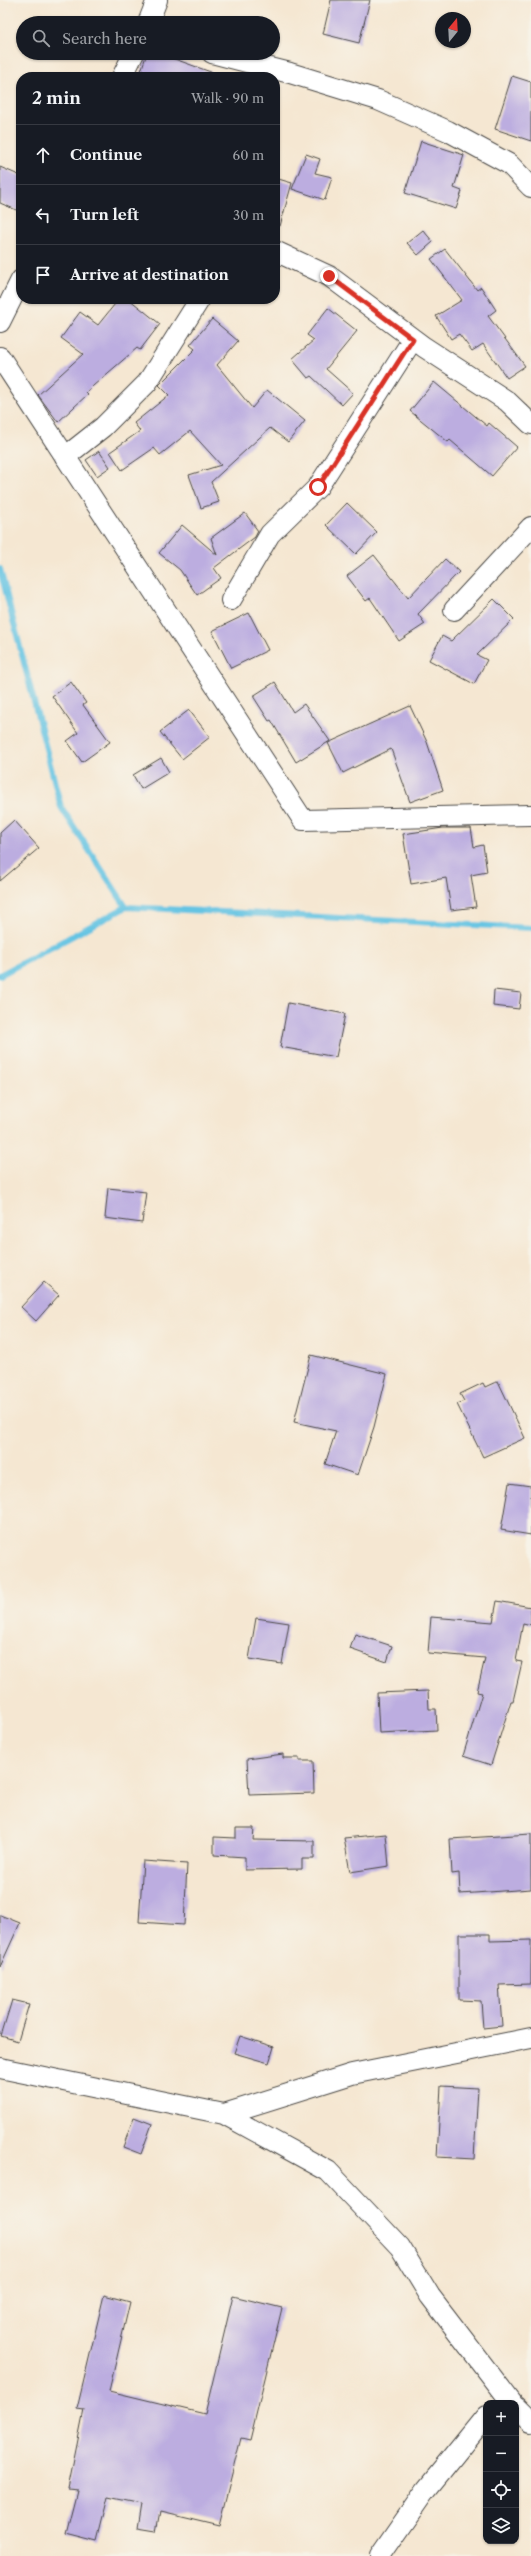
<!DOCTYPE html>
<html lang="en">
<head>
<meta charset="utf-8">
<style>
	:root { --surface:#171b24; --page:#242831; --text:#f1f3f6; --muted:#9ea1a6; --line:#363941 }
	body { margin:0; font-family:"Libre Caslon Text",serif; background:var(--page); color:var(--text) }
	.controls { position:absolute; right:12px; bottom:12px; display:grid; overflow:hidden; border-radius:8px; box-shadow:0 1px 3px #0004 }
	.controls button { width:36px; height:36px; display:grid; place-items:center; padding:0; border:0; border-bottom:1px solid var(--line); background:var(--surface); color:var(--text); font:20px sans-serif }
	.compass { position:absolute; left:435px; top:12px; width:36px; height:36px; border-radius:50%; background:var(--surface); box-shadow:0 1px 3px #0004; rotate:18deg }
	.stop { position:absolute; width:12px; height:12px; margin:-9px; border:3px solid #d93025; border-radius:50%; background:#fff }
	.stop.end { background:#d93025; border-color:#fff; box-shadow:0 1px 4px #0008 }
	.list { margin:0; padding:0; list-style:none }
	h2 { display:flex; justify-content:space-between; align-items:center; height:52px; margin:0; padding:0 16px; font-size:17px }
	h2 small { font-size:13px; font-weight:400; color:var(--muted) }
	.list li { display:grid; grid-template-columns:26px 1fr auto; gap:12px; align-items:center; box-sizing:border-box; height:60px; padding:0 16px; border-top:1px solid var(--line) }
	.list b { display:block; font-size:15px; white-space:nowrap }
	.list em { font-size:13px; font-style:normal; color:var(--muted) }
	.icon { flex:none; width:22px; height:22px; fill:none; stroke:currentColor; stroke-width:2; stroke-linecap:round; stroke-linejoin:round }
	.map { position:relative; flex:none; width:531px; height:2556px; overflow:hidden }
	.search { position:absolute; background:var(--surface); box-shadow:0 1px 3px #0004; left:16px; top:16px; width:264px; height:44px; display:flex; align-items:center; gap:10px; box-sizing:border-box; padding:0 14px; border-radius:22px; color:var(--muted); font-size:15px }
	.panel { position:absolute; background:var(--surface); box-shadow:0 1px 3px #0004; left:16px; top:72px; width:264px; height:232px; border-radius:16px }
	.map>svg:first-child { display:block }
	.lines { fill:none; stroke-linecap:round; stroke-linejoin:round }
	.stream { stroke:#65c4e3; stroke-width:6 }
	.building { fill:#bcade0 }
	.minor-casing { stroke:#494744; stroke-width:22 }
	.minor { stroke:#fff; stroke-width:20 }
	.route { stroke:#d93025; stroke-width:5 }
</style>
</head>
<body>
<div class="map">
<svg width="531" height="2556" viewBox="0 0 531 2556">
	<rect width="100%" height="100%" fill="#f7f3e8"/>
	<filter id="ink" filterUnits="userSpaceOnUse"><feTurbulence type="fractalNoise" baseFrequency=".025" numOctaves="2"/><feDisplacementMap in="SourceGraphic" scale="8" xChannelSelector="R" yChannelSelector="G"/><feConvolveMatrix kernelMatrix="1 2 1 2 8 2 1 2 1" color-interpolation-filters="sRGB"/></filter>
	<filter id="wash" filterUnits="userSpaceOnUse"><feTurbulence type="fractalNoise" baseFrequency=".012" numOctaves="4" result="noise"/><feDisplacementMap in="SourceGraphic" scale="16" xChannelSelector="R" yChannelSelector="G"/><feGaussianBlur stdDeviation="0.9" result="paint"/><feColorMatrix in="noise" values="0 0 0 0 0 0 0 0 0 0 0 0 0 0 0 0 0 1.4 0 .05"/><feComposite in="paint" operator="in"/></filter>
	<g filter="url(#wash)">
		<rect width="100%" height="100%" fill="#f5e7d2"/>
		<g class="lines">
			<path class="stream" d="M 0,569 L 61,807 L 126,907
				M 0,975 L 126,907 L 531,928"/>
		</g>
		<g id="blocks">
			<path class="building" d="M 331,0 L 370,0 L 359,43 L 323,34 Z
				M 147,53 L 158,53 L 219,75 L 219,77 L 139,77 Z
				M 512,76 L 531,82 L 531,141 L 495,129 Z
				M 421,141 L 464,155 L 454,188 L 462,191 L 456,209 L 405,193 Z
				M 306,154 L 320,159 L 315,173 L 332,177 L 325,200 L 292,189 Z
				M 0,167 L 21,176 L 21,212 L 0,203 Z
				M 275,178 L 292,183 L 280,226 L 275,226 Z
				M 423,230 L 433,242 L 418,255 L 407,243 Z
				M 445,249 L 477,290 L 481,287 L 496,310 L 488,316 L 525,366 L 507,378 L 483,344 L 472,351 L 459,334 L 451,339 L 436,316 L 462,300 L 431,259 Z
				M 119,299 L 129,299 L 160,324 L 140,350 L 137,348 L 86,392 L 88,394 L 58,422 L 38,395 L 83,354 L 61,338 L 80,312 L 98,325 Z
				M 328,308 L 357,331 L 326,369 L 353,393 L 342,405 L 311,376 L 308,378 L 292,359 L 314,340 L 307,335 Z
				M 212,319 L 238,341 L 217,365 L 252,408 L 267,390 L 305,421 L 288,442 L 270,428 L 211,482 L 219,502 L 201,508 L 189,475 L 221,465 L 190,431 L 160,455 L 154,448 L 122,470 L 110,452 L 140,431 L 134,423 L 169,395 L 159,385 L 195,349 L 190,345 Z
				M 434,382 L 487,426 L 489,423 L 517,447 L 492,476 L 450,440 L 448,442 L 410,411 Z
				M 99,451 L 110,467 L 97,476 L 86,460 Z
				M 347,503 L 377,532 L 356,554 L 326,525 Z
				M 245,513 L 258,531 L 255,537 L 214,568 L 221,578 L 197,595 L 180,570 L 159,553 L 182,525 L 217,555 L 211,538 Z
				M 374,555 L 408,598 L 445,559 L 459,572 L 418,614 L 425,624 L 399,641 L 370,598 L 366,601 L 347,576 Z
				M 494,599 L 514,619 L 477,655 L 487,660 L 474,684 L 429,660 L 442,636 L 451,641 Z
				M 249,613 L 268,650 L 231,668 L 212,631 Z
				M 71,682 L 86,703 L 83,705 L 110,742 L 82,762 L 67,741 L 78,733 L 52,696 Z
				M 275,682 L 293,712 L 304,704 L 330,741 L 296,762 L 271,720 L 269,721 L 253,696 Z
				M 410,706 L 427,742 L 443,790 L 410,802 L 391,749 L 343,773 L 328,743 Z
				M 189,710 L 210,737 L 182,759 L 160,732 Z
				M 161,758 L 169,772 L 141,789 L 133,775 Z
				M 14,820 L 39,848 L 0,881 L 0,833 Z
				M 443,828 L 471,828 L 474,847 L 483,845 L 487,872 L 471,875 L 476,907 L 451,910 L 446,878 L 411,884 L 403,834 Z
				M 494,990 L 521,993 L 519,1009 L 493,1006 Z
				M 288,1003 L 345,1014 L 336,1057 L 280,1047 Z
				M 108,1188 L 146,1192 L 142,1223 L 105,1218 Z
				M 44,1282 L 59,1295 L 36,1321 L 21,1307 Z
				M 311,1355 L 387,1374 L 374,1427 L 358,1475 L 325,1464 L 336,1431 L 294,1422 Z
				M 498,1381 L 525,1438 L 483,1457 L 457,1404 L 464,1401 L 460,1394 L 483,1383 L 485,1387 Z
				M 509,1483 L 531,1486 L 531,1535 L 501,1530 Z
				M 497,1601 L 531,1607 L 531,1625 L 523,1623 L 516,1661 L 522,1662 L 513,1701 L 511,1701 L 491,1765 L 463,1756 L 482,1693 L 477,1692 L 485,1658 L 428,1653 L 431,1617 L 493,1622 Z
				M 256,1618 L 289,1623 L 282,1664 L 249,1659 Z
				M 355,1634 L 392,1646 L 387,1662 L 350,1649 Z
				M 428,1691 L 429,1709 L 436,1709 L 437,1730 L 379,1733 L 377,1693 Z
				M 283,1754 L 283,1758 L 299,1758 L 299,1761 L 313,1761 L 314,1793 L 249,1795 L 247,1759 Z
				M 236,1828 L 254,1828 L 253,1840 L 314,1841 L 314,1859 L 302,1859 L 302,1869 L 245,1870 L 245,1857 L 214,1855 L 214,1837 L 236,1838 Z
				M 386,1834 L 389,1866 L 350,1872 L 344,1838 Z
				M 531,1834 L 531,1889 L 460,1894 L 459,1873 L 452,1874 L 450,1839 Z
				M 143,1861 L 187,1864 L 184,1925 L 139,1922 Z
				M 0,1915 L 20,1923 L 0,1967 Z
				M 459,1934 L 490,1934 L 490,1941 L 531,1940 L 531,1984 L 499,1985 L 502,2026 L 483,2028 L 481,2001 L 459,2000 Z
				M 12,2000 L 29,2004 L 18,2041 L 1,2036 Z
				M 240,2036 L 274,2047 L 269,2063 L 234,2053 Z
				M 441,2086 L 478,2088 L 474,2159 L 437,2157 Z
				M 134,2117 L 152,2124 L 141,2154 L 123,2147 Z
				M 104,2295 L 130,2302 L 109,2391 L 205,2414 L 233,2296 L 282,2308 L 250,2440 L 241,2438 L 219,2525 L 160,2511 L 156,2532 L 138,2529 L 142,2504 L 108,2497 L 97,2541 L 66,2533 L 77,2490 L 68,2489 L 84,2410 L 77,2409 Z"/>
		</g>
	</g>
	<g filter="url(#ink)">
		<use href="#blocks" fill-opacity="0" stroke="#494744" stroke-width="1"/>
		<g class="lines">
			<defs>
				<path id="minor" d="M 148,23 L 157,0
					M 212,53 L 290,73 L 378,100 L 448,131 L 509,164 L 531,187
					M 122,77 L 134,53
					M 275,251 L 329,276 L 424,347 L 507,401 L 531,424
					M 0,322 L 21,280
					M 0,357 L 303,820 L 531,815
					M 65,457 L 103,427 L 147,383 L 200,299
					M 231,600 L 270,534 L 318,487 L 413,339
					M 454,610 L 531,527
					M 0,2068 L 224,2114 L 352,2074 L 531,2038
					M 224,2114 L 328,2171 L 400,2247 L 430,2296 L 512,2403
					M 516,2407 L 531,2422
					M 380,2556 L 426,2490 L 486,2416"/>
			</defs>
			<use href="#minor" class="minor-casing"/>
			<use href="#minor" class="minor"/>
		</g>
	</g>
	<g class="lines" filter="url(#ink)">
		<path class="route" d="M 318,487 L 413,339 L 329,276"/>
	</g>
</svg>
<div class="controls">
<button>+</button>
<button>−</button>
<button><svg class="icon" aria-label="locate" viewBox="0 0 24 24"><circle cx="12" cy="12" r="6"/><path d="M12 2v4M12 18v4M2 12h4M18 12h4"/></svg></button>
<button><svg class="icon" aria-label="layers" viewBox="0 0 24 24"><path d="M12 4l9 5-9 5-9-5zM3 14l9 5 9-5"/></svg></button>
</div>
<svg class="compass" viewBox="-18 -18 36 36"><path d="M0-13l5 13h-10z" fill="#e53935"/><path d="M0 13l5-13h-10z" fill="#9ea1a6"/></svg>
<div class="stop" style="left:318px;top:487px"></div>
<div class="stop end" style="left:329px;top:276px"></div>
<div class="search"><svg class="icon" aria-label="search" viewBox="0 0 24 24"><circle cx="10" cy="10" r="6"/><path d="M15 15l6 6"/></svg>Search here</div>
<section class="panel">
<h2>2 min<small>Walk · 90 m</small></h2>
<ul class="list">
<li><svg class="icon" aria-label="ahead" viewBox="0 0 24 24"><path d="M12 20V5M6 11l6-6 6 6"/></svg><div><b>Continue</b></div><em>60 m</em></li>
<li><svg class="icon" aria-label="left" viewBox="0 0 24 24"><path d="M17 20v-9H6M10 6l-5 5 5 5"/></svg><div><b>Turn left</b></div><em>30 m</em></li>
<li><svg class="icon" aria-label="arrive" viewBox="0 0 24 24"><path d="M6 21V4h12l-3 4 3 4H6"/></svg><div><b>Arrive at destination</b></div></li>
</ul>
</section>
</div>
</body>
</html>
